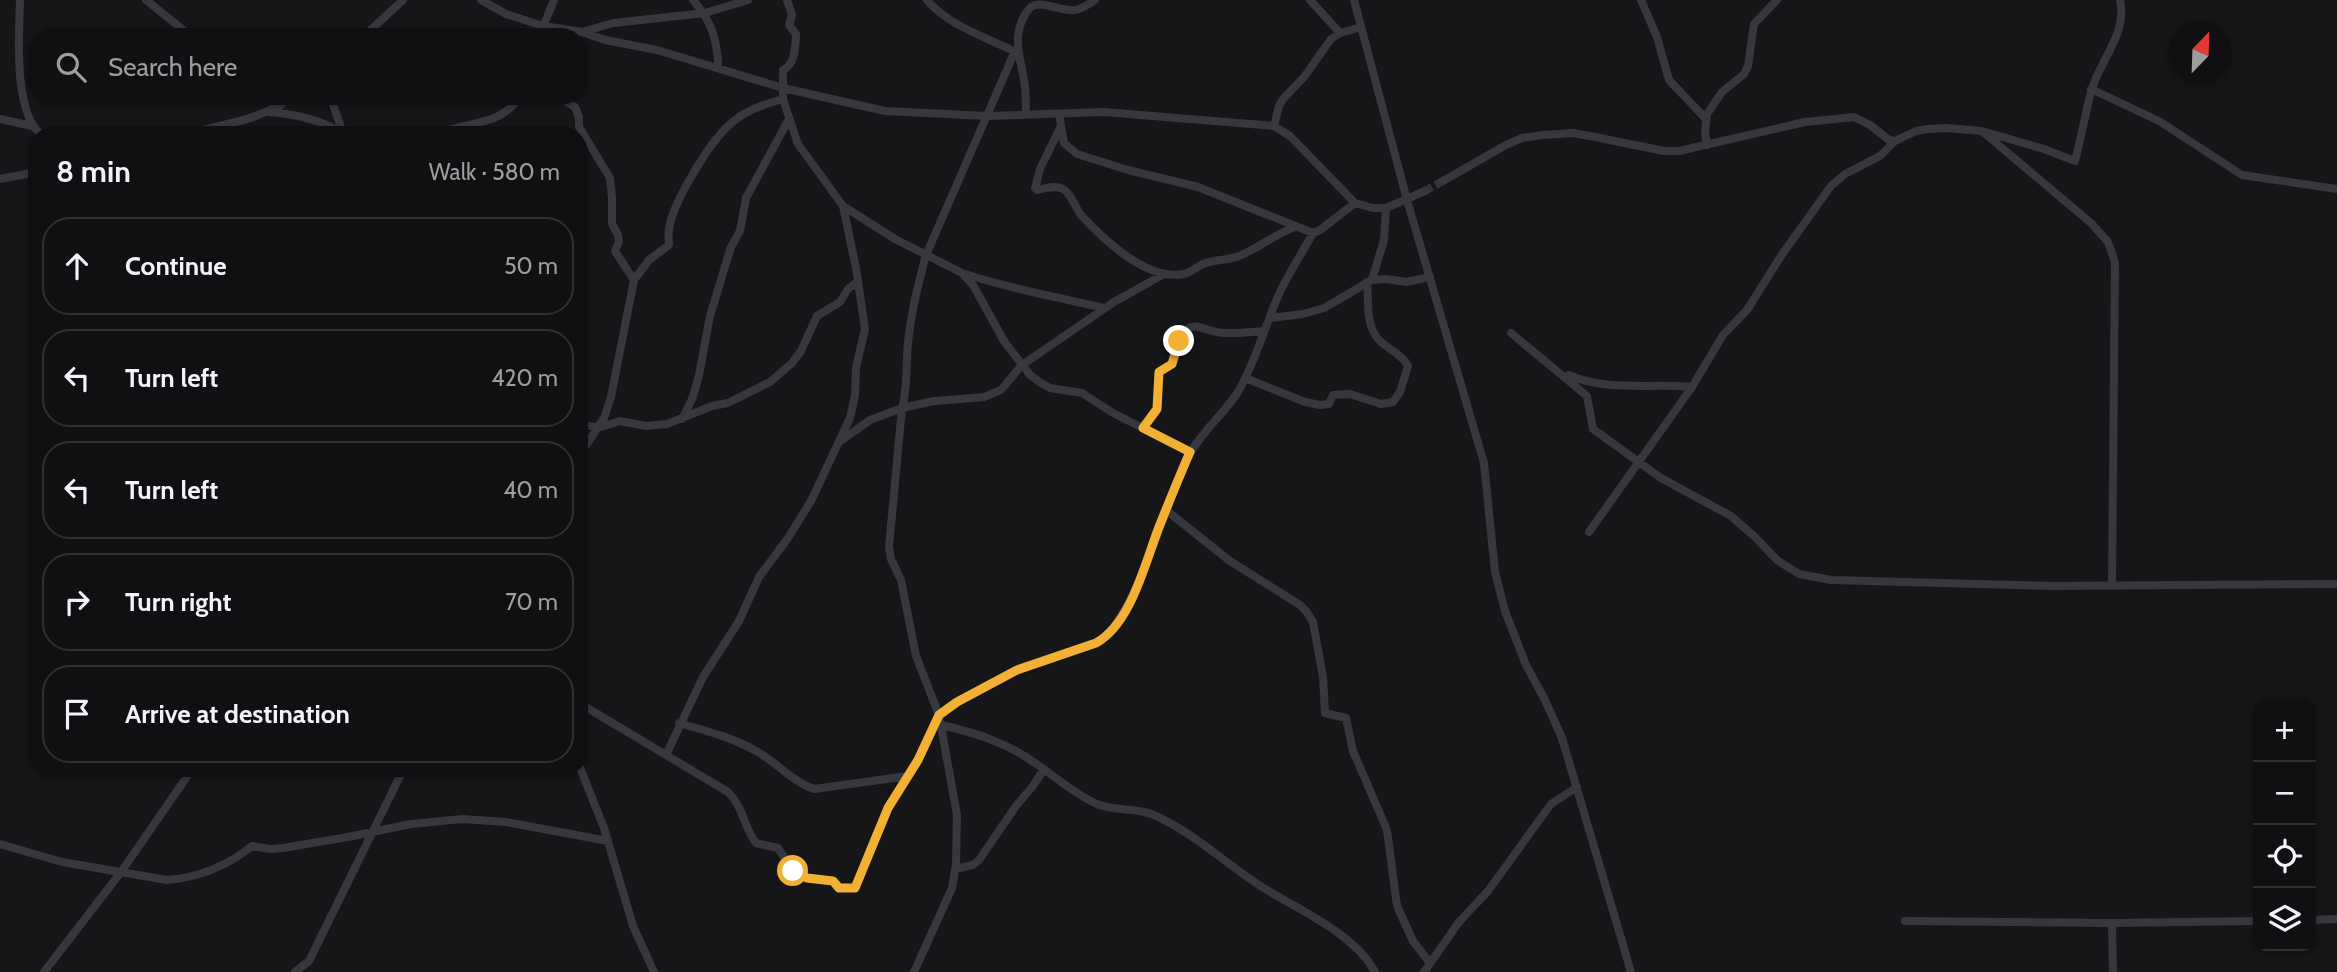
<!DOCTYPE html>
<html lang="en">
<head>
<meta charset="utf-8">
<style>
	:root { --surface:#101012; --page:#1e1e20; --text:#f1f3f6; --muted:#9c9d9f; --line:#303032 }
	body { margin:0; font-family:Cabin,sans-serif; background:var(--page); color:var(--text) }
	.controls { position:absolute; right:21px; bottom:21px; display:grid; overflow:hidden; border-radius:14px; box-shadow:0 2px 5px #0004 }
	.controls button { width:63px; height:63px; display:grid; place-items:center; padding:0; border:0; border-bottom:2px solid var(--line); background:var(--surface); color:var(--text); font:35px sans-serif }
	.compass { position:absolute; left:2169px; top:21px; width:63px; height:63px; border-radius:50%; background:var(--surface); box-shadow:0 2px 5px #0004; rotate:23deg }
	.stop { position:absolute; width:21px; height:21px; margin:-16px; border:5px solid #f2b134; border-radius:50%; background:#fff }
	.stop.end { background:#f2b134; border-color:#fff; box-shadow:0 2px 7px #0008 }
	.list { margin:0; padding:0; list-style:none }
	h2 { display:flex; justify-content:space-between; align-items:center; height:91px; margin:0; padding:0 28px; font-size:30px }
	h2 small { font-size:23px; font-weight:400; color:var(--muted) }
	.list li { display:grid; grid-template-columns:46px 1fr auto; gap:21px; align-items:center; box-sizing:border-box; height:98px; margin:0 14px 14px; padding:0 14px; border:2px solid var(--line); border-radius:28px }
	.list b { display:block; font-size:26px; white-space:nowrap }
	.list em { font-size:23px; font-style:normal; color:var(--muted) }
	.icon { flex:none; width:38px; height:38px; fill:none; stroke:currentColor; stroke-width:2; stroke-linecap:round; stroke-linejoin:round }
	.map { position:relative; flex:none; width:2337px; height:972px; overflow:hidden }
	.search { position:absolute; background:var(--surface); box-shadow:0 2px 5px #0004; left:28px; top:28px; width:560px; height:77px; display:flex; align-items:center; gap:18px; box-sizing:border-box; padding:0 24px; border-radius:28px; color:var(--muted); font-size:26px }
	.panel { position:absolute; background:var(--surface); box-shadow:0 2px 5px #0004; left:28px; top:126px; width:560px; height:651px; border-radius:28px }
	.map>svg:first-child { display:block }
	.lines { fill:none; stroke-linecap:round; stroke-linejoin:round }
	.street-tunnel { stroke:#333438; stroke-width:8; stroke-dasharray:8 4; stroke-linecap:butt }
	.street { stroke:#37383d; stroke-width:8 }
	.route { stroke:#f2b134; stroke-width:9 }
</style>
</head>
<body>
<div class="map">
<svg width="2337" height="972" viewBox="0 0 2337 972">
	<rect width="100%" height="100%" fill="#161618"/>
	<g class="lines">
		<path class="street-tunnel" d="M 1425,191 L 1443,181"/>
		<path class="street" d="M 20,0 C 19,33 13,114 42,135
			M 146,0 L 192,37
			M 481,0 L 506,14 L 543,26 L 582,32 L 605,40 L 657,50 L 783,88 L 885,111 L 988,116 L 1104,112 L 1274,126 L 1290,136 L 1355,203 L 1373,208 L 1386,208 L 1425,191
			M 693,0 C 711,20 718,41 718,68
			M 927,0 C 947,25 990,39 1018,53
			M 1310,0 L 1340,33
			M 1354,0 L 1407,200 L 1484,463 L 1495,572 L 1505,611 L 1526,665 L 1545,700 L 1562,738 L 1631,972
			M 1641,0 L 1657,37 L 1669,80 L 1706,119
			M 582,32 L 613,23 L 705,13 L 748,0
			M 363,37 L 403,0
			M 539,37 L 554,0
			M 2091,89 L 2159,121 L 2242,175 L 2337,189
			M 269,96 L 281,105
			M 330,96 L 343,133
			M 556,96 L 575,107 L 579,117 L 579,127 L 610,178 L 612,198 L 612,224 L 618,235 L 619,242 L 615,251 L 634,280 L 611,397 L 604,418 L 579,456
			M 269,112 C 295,114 323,120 345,135
			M 1026,114 C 1026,105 1026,95 1025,87 C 1022,61 1010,37 1026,13 C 1030,6 1035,3 1044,5 C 1069,9 1071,17 1095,0
			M 1059,114 L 1061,126 L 1040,169 L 1035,188 L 1037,190 C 1045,188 1056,185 1063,189 C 1072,194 1075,208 1081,215 C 1104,240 1147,281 1184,274 C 1190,273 1196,267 1203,264 C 1214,259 1227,261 1239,256 C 1259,248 1275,234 1295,227
			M 0,119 L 32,126
			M 1061,126 L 1064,143 L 1077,154 L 1128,170 L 1198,187 L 1313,233
			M 1274,126 L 1279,106 L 1283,99 L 1304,77 L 1331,39 L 1340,33 L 1361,27
			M 1983,132 L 2091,223 L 2108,242 L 2115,262 L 2112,586
			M 183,135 C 222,124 261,121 293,96
			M 436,135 C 467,120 500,128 520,96
			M 1707,145 L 1705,132 L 1707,114 L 1722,92 L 1744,74 L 1748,66 L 1754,24 L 1777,0
			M 0,179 L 37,172
			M 1443,181 L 1506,145 L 1522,138 L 1543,135 L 1573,133 L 1590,136 L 1664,151 L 1679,151 L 1805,122 L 1854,117 L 1870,125 L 1889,140 L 1895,141 L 1916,131 L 1929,129 L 1946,128 L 1982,131 L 2044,149 L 2075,161 C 2081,138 2085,115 2091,92 C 2099,61 2128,34 2120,0
			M 843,206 L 895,239 L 962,273 L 973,285 L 1004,341 L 1030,375 L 1041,383 L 1050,388 L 1082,393 L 1113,413 L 1190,452
			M 965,274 C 1011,289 1057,297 1104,308
			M 634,280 L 649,260 L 669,245 C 669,239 668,234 669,228 C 674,201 711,138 734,121 C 748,109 766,104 783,99
			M 1372,280 L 1384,240 L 1386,208
			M 1270,318 L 1303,314 L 1324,308 L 1372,280 L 1387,279 L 1406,282 L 1430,277
			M 1511,333 L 1587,396 L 1593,429 L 1661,478 L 1731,516 L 1755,537 L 1777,560 L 1799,574 L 1831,580 L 2054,586 L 2337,584
			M 1569,375 C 1607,392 1650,383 1692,387
			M 1245,378 L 1305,402 L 1320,405 L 1329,404 L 1333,395 L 1350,394 L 1381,404 L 1393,402 L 1400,392 L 1408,366 C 1402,354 1389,350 1379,340 C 1365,326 1369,300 1367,282
			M 682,419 L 693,397 L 699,375 L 710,316 L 731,247 L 740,231 L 746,198 L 789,119
			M 579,423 L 598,428 L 620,421 L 646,426 L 667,424 L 712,406 L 728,403 L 770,382 L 792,363 L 801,351 L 817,316 L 840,302 L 848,289 L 858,281
			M 1143,428 L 1157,409 L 1159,372 L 1172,364 C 1174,353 1177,336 1187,329 C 1195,324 1201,328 1209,330 C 1226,336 1246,332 1264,331
			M 842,440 L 870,420 L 902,408 L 934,401 L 984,397 L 1001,390 L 1022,365 L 1114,302 L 1164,274
			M 1166,510 L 1230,561 L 1300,605 L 1306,611 L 1313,622 L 1323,677 L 1325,713 L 1346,718 L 1353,751 L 1387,830 L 1397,906 L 1413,941 L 1430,963
			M 1589,532 L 1692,387 L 1723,335 L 1747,310 L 1781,256 L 1831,186 L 1845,174 L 1880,156 L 1895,141
			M 579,703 L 728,792 C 744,808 743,826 756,843 L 778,848 C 795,874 800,880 833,881 L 839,888 L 855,888 L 888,808 L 918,760 L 939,715 L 957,702 L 1018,669 L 1096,643 C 1137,620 1165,500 1189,455 C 1202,431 1224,414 1238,392 C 1256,361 1265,326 1279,294 C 1289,273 1302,253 1313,233 L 1320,230 L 1355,203
			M 679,723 C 707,731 734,738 758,752 C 778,764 793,782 814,789 L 908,776
			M 942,725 C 976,733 1007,743 1035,763 C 1056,777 1074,794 1097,804 C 1116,812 1136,807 1154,815 C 1192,832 1223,861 1256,883 C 1293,908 1353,931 1375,972
			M 666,755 L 703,677 L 739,621 L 759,577 L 788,538 L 811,501 L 850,418 L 855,395 L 856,368 L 865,329 L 856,268 L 843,206 L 798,144 L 783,99 L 783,70 C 796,63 795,48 796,34 L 789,25 L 792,15 L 787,0
			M 579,765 L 604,828 L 633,926 L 654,972
			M 0,844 L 62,862 L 167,880 C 198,878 229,865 252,846 L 270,849 L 283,848 L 348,837 L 411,824 L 462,819 L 506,822 L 608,841
			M 955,869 L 973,865 L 979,860 L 1016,806 L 1033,786 L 1044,769
			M 2311,920 L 2337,919
			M 1905,921 L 2112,923 L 2258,921
			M 2112,923 L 2113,972
			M 44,972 L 121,872 L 193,768
			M 295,972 L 309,961 L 404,768
			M 914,972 L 952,888 L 956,865 L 957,815 L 939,715 L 916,656 L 901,580 L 891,559 L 889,547 L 902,408 C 907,390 906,376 907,359 C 908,324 917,289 926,255 L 1015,51
			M 1424,972 L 1459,922 L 1488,891 L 1551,804 L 1577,787"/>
	</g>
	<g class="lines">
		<path class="route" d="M 793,871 L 807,878 L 833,881 L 839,888 L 855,888 L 888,808 L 918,760 L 939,715 L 957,702 L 1017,670 L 1096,643 C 1131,624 1145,563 1159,527 C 1169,502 1179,477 1190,452 L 1143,428 L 1157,409 L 1159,372 L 1172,364 L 1179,341"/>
	</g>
</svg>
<div class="controls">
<button>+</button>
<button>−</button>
<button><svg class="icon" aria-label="locate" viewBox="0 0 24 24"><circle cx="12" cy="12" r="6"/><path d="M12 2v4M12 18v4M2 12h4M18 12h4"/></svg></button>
<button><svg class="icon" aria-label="layers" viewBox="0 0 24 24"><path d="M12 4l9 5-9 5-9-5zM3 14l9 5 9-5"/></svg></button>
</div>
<svg class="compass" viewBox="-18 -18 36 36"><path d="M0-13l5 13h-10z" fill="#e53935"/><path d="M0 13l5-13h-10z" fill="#9c9d9f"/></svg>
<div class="stop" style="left:793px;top:871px"></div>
<div class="stop end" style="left:1179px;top:341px"></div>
<div class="search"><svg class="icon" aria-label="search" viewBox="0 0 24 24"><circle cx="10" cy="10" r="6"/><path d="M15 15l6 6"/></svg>Search here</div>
<section class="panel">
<h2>8 min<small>Walk · 580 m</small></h2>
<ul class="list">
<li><svg class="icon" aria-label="ahead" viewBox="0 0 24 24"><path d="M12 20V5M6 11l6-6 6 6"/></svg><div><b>Continue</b></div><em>50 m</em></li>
<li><svg class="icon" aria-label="left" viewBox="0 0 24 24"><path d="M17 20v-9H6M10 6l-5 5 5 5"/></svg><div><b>Turn left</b></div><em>420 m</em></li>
<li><svg class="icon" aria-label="left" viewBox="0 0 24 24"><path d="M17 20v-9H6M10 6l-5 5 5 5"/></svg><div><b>Turn left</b></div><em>40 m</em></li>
<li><svg class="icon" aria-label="right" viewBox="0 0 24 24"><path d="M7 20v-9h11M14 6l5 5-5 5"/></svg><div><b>Turn right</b></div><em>70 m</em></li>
<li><svg class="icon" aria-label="arrive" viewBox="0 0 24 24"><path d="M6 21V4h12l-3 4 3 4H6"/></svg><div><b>Arrive at destination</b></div></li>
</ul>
</section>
</div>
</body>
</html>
